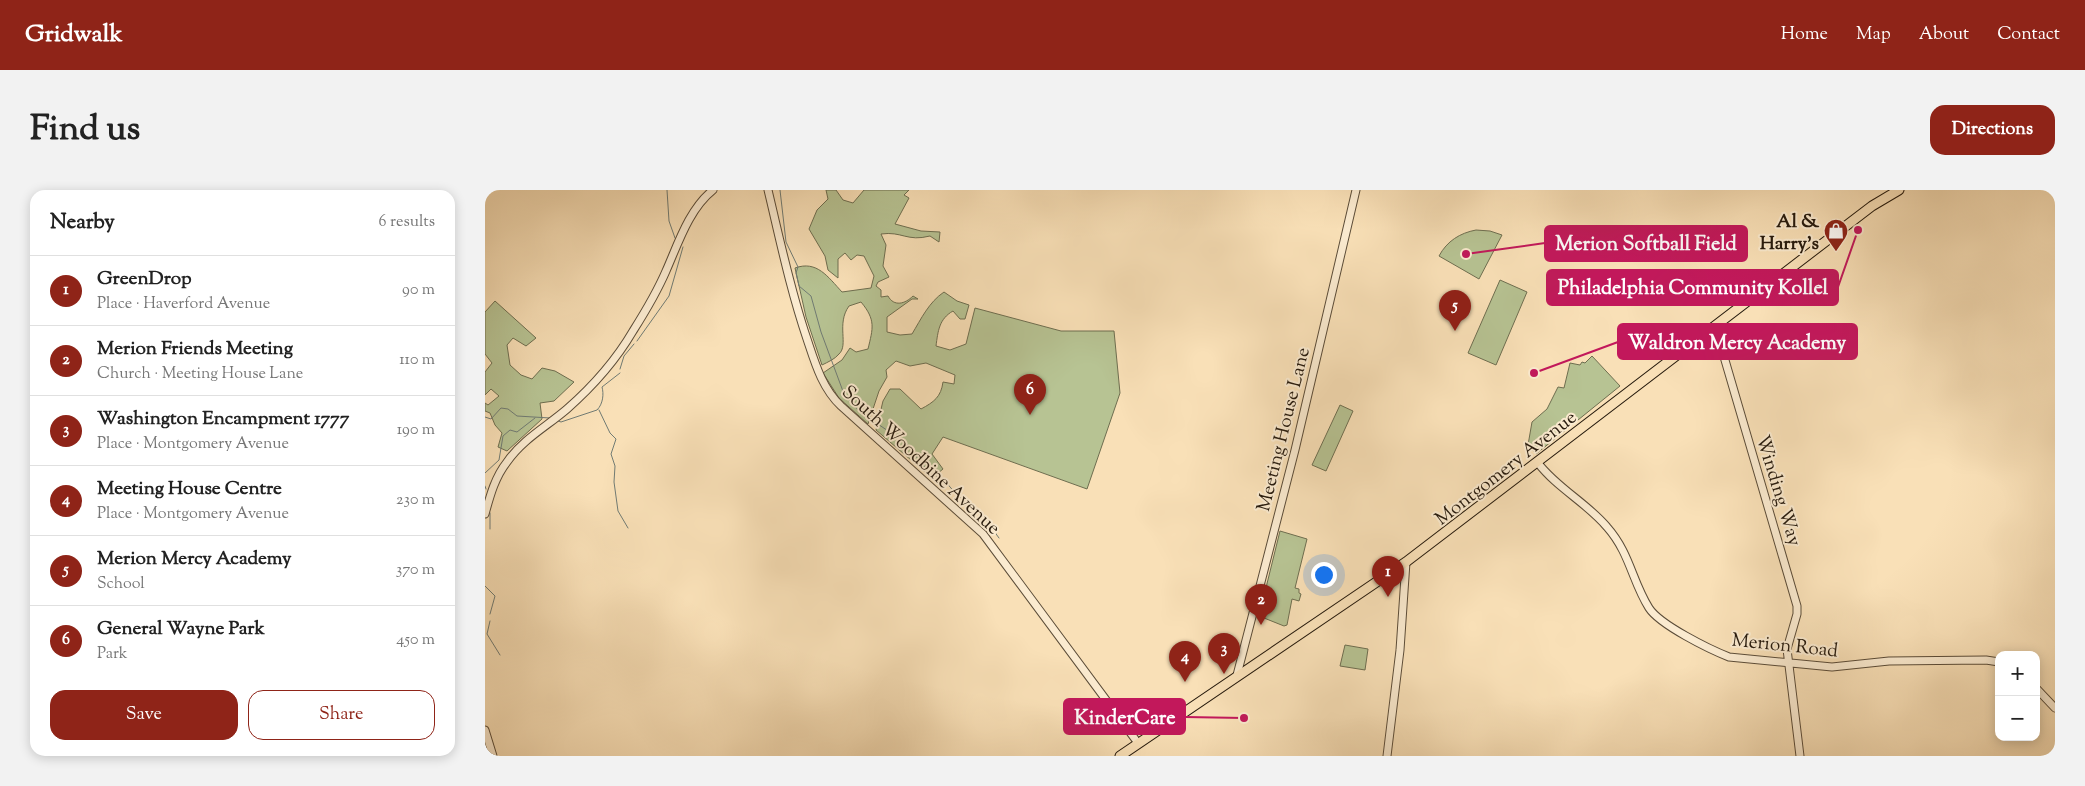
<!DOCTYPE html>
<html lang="en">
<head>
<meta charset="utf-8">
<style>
	:root { --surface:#fff; --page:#f2f2f2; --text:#222; --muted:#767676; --line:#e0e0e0; --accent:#8f2418 }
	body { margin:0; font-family:"Sorts Mill Goudy",serif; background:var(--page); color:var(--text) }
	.controls { position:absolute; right:15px; bottom:15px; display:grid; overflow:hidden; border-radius:10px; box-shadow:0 2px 12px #0003 }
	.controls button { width:45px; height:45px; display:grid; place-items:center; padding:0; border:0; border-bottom:1px solid var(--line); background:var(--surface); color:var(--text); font:25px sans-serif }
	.you { position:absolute; left:838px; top:384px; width:18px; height:18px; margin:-12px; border:4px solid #fff; border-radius:50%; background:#1a73e8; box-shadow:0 0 0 8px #1a73e833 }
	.badge { display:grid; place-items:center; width:32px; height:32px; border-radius:50%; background:var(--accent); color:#fff; font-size:16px; font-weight:700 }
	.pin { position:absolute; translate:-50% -41px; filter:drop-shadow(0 1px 2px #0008) }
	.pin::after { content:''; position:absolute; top:26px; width:18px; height:15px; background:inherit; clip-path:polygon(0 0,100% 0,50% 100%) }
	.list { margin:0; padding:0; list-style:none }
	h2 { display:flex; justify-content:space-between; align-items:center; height:65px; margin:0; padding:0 20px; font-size:21px }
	h2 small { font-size:16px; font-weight:400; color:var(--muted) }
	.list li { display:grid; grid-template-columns:32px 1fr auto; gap:15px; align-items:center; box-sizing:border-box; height:70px; padding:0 20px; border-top:1px solid var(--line) }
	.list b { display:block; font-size:19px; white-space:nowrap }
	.list p { margin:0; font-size:16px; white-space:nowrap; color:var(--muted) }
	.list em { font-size:16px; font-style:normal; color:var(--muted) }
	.actions { display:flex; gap:10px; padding:15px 20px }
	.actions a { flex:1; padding:11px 0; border:1px solid var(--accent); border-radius:15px; text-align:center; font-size:18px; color:var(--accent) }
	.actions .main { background:var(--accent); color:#fff }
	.map { position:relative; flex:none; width:1570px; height:566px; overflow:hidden; border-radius:15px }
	header { display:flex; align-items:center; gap:30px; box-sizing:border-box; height:70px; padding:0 25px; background:var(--accent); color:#fff }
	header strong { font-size:24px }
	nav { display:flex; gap:28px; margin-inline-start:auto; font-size:18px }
	.intro { display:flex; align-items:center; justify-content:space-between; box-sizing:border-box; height:120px; padding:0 30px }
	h1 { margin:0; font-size:35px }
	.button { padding:12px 22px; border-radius:15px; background:var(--accent); color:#fff; font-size:18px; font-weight:700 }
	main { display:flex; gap:30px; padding:0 30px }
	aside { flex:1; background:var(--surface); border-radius:15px; box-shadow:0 2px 12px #0003 }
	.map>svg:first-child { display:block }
	.green { fill:#b7c393; stroke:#6e6e50 }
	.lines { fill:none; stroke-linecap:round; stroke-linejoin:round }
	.stream { stroke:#707b74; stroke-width:1 }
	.tertiary-casing { stroke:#5b4c38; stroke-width:9 }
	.primary-casing { stroke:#261a0d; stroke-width:11 }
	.tertiary { stroke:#fbebd0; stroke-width:7 }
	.primary { stroke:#f9e0b7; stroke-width:9 }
	.labels { text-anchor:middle; stroke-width:4; stroke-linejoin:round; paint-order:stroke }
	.poi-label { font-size:19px; font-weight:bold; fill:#261a0d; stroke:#fbebd0; text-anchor:end }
	.street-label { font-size:19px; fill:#261a0d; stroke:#fbebd0 }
	.leader { fill:none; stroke:#c2185b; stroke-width:2 }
	.callout-dot { fill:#c2185b; stroke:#fbebd0; stroke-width:2 }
	.callout { fill:#c2185b; stroke:#c2185b; stroke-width:2 }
	.callout-label { font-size:20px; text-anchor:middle; font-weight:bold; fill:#fff }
</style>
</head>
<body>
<header>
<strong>Gridwalk</strong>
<nav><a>Home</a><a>Map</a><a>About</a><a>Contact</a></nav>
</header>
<div class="intro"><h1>Find us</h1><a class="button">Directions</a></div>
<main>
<aside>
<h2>Nearby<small>6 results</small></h2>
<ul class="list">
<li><span class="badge">1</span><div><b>GreenDrop</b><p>Place · Haverford Avenue</p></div><em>90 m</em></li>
<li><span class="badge">2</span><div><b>Merion Friends Meeting</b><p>Church · Meeting House Lane</p></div><em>110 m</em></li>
<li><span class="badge">3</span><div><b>Washington Encampment 1777</b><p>Place · Montgomery Avenue</p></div><em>190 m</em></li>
<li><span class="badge">4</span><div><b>Meeting House Centre</b><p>Place · Montgomery Avenue</p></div><em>230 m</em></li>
<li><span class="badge">5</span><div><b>Merion Mercy Academy</b><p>School</p></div><em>370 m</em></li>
<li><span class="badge">6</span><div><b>General Wayne Park</b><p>Park</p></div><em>450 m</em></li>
</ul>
<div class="actions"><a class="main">Save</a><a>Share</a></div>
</aside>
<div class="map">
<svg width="1570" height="566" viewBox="0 0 1570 566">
	<rect width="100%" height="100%" fill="#f9e0b7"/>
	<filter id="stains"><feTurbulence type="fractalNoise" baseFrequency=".004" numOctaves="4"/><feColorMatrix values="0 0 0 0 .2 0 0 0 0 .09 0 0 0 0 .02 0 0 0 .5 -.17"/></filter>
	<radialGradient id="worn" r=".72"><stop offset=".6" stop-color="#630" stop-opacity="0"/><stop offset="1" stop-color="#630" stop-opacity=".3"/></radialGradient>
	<path class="green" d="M 341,0 L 351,0 L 358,10 L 368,13 L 379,0 L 424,0 L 419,5 L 424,8 L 410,34 L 436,41 L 455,42 L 454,52 L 445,46 C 422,52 417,41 396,44 L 401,55 L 398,76 L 404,87 L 393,92 L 391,96 L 396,100 L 396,107 L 403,106 C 409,117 420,114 428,106 L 433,109 L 427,109 L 402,127 L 402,142 L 415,145 L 427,144 C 436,129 444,112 459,102 L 472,111 L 484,115 L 480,129 L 475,129 L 468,121 C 454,129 453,141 451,156 L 465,160 L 481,154 L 490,118 L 576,141 L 629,141 L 635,203 L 602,299 L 458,247 L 447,264 L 458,279 L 447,288 L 391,240 L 398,211 L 405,199 L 415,199 L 436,219 C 449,212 456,207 458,192 L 469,194 L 470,185 L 441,173 L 425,176 L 411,171 L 401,180 L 402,187 L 394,201 L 383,234 L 354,208 L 338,183 L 357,170 L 365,158 L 371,162 L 383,159 C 388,138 391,130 376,112 L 364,116 C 351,134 364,155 354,164 C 350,169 343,172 337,175 L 321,127 L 310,78 C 332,70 343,87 357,102 L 386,98 L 389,86 L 379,66 L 372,65 L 366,70 L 360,63 L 353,69 L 353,88 L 343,80 L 340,66 L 324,39 L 332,20 L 343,9 Z
		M 991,40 L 1005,41 L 1017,45 L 994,89 L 954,66 C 962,51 975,43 991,40 Z
		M 1015,90 L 1042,102 L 1011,175 L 983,163 Z
		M 10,111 L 51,148 L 41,156 L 28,148 L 22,155 L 25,175 L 36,185 L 47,189 L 57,178 L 70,181 L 89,192 L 69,211 L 55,213 L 57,229 L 22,261 L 13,257 L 17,243 L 10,235 L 5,223 L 0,221 L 0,213 L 3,215 L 14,206 L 6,199 L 0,205 L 0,182 L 7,173 L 0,164 L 0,122 Z
		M 1107,166 L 1135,196 L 1051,264 L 1043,255 L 1047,232 L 1062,219 L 1073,197 L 1079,198 L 1085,173 L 1095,175 L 1097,172 L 1100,173 Z
		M 855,215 L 868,221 L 841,281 L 827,275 Z
		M 795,341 L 822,349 L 810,398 L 814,399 L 814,403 L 816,404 L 814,411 L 807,409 L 802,435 L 799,436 L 774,426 Z
		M 860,455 L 883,459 L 880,480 L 855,476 Z"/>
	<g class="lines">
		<path class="stream" d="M 182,0 L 184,31 L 190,48
			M 295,0 L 301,52 L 313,77 L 311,83 L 314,96 L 326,106 L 336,142 L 359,204 L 375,222 L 421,253 L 444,283 L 458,289 L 473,306 L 493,319 L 514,348
			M 152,151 L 184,106 L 198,57
			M 135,179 L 139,166 L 149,154
			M 114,220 L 125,243 L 131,249 L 126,264 L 130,276 L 129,292 L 133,321 L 143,338
			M 0,227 L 6,229 L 16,218 L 23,219 L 32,226 L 65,228
			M 71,230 L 76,232 L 112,220 C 118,214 119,204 117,197 L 135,183
			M 0,283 L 14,270 L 18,246 L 25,240 L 32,242 L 50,228
			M 0,296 L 1,299
			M 5,339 L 5,323
			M 0,396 L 10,406 L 5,424
			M 5,431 L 2,444 L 15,465"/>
		<defs>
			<path id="tertiary" d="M 283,0 C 295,50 305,99 322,149 C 330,173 337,198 356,216 L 498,344 L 653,553
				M 1230,136 L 1312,416 L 1312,424 L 1302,459 L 1315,566
				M 1053,273 C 1072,298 1102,313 1122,337 C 1145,363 1147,391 1164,418 C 1175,435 1224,459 1244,467 L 1347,477 L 1404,471 L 1501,470 L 1514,472
				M 0,324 C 5,306 10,287 22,272 C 38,249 61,237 82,219 C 107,197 131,170 148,141 C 160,122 172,102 181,81 C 193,54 204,19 228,0
				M 752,485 L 810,260 L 871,0
				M 1551,498 L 1570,518
				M 0,540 L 8,566
				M 902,566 L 915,460 L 921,372"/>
			<path id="primary" d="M 635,566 L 921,372 L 1387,16 L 1414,0"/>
		</defs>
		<use href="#tertiary" class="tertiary-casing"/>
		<use href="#primary" class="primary-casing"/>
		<use href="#tertiary" class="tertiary"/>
		<use href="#primary" class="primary"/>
	</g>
	<defs>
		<symbol id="shop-pin" viewBox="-11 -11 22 30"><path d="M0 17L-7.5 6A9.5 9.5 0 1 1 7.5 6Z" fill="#8f2418" stroke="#fbebd0"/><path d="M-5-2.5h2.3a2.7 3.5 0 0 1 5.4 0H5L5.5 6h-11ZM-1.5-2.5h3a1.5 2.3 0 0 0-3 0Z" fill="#fff"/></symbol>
	</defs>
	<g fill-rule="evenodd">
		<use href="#shop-pin" x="1337" y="27" width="28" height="38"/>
	</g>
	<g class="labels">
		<g class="poi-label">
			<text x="1334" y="37">Al &amp;<tspan x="1334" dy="22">Harry's</tspan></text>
		</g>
		<g class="street-label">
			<text transform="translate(797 239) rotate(-76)" y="7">Meeting House Lane</text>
			<text transform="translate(437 269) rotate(43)" y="7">South Woodbine Avenue</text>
			<text transform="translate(1020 277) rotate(-38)" y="7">Montgomery Avenue</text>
			<text transform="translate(1295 300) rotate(73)" y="7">Winding Way</text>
			<text transform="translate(1300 454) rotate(6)" y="7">Merion Road</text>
		</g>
	</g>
	<path class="leader" d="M981 64L1060 53M1373 40L1353 97M1049 183L1133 152M759 528L700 527"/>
	<g class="callout-dot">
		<circle cx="981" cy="64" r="5"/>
		<circle cx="1373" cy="40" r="5"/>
		<circle cx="1049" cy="183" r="5"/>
		<circle cx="759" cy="528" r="5"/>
	</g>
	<g class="callout">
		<rect x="1060" y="36" width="202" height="35" rx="5"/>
		<rect x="1062" y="80" width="291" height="35" rx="5"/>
		<rect x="1133" y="134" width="239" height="35" rx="5"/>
		<rect x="579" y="509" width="121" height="35" rx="5"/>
	</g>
	<g class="callout-label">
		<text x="1161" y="60">Merion Softball Field</text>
		<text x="1208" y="104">Philadelphia Community Kollel</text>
		<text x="1252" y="159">Waldron Mercy Academy</text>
		<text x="640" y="534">KinderCare</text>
	</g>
	<rect width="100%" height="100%" filter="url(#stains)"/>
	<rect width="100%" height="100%" fill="url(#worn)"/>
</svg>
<div class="controls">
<button>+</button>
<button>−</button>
</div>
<div class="you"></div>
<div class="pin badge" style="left:903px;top:407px">1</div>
<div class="pin badge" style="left:776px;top:435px">2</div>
<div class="pin badge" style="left:739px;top:484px">3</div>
<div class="pin badge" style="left:700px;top:492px">4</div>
<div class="pin badge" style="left:970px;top:141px">5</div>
<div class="pin badge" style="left:545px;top:225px">6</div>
</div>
</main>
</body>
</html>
